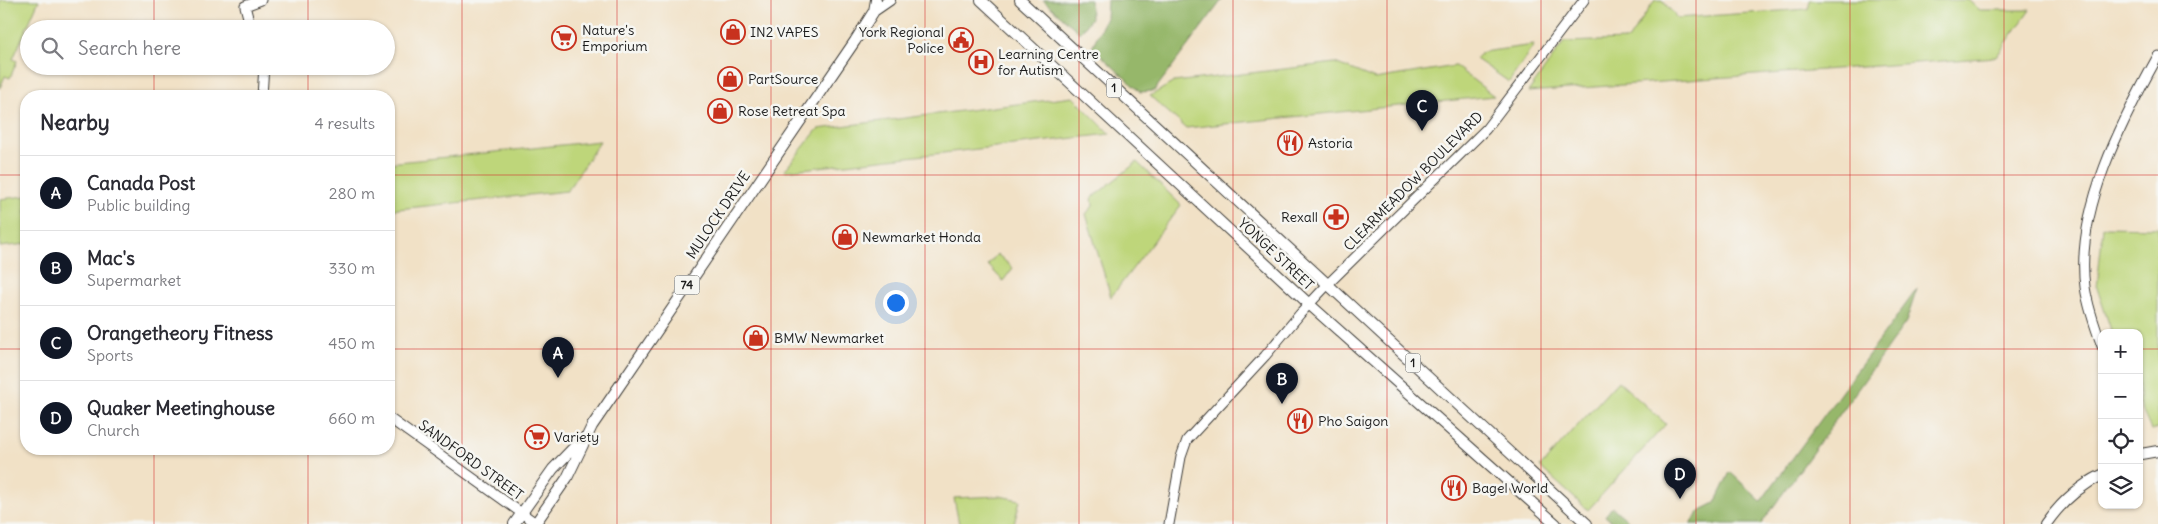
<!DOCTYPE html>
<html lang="en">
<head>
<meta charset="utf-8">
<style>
	:root { --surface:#fff; --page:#f7f7f7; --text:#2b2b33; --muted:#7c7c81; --line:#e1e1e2; --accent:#111827 }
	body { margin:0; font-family:Delius,sans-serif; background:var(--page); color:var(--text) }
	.controls { position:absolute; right:15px; bottom:15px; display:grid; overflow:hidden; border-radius:10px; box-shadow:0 1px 4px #0004 }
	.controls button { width:45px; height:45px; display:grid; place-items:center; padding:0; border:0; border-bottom:1px solid var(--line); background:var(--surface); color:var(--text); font:25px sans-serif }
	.you { position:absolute; left:895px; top:302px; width:18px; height:18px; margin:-12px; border:4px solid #fff; border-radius:50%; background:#1a73e8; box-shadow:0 0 0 8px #1a73e833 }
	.badge { display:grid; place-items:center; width:32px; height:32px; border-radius:50%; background:var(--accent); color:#fff; font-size:16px; font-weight:700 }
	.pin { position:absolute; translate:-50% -41px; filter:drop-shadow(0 1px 2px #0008) }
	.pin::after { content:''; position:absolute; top:26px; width:18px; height:15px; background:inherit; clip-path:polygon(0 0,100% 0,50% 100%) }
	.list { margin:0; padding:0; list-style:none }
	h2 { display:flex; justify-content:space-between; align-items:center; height:65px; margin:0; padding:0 20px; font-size:21px }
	h2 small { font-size:16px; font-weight:400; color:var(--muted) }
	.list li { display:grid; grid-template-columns:32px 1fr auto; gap:15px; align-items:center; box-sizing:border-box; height:75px; padding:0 20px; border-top:1px solid var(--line) }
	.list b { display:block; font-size:19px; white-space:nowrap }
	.list p { margin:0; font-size:16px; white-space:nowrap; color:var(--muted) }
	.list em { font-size:16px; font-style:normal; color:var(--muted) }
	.icon { flex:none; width:28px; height:28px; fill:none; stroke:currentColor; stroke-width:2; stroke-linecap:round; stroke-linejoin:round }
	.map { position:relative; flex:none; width:2158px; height:524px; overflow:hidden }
	.search { position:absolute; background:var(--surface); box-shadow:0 1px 4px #0004; left:20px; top:20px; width:375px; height:55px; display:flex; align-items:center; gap:12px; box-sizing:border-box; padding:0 18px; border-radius:28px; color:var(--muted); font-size:19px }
	.panel { position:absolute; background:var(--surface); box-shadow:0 1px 4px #0004; left:20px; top:90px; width:375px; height:365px; border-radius:20px }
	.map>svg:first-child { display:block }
	.green { fill:#bed67a; stroke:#6d794b }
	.forest { fill:#96b76a; stroke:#596a43 }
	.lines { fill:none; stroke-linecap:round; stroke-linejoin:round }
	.minor-casing { stroke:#3c3a36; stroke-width:11 }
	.major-casing { stroke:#3c3a36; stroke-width:12 }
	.minor { stroke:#fff; stroke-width:9 }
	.major { stroke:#fff; stroke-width:10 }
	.grid { fill:none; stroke:#d62828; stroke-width:1; stroke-opacity:0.55 }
	.labels { text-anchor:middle; stroke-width:5; stroke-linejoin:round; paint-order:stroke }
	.shield { fill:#f6f6f2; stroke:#5d5d5c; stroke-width:1 }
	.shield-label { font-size:12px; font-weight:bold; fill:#1c1c1c }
	.poi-label { font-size:14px; fill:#1c1c1c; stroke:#f6f6f2; text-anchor:start }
	.street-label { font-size:14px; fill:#1c1c1c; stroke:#f6f6f2 }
</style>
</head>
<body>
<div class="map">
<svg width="2158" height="524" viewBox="0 0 2158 524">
	<rect width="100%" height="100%" fill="#f6f6f2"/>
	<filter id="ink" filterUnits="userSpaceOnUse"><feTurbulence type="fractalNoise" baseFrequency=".02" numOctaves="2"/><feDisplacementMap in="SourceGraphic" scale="10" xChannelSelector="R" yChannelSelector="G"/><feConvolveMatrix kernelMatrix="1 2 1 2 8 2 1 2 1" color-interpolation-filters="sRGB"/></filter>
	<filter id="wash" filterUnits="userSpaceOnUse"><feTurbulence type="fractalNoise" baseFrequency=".0096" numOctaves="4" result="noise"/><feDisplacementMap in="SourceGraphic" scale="20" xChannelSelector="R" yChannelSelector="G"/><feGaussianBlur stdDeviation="1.12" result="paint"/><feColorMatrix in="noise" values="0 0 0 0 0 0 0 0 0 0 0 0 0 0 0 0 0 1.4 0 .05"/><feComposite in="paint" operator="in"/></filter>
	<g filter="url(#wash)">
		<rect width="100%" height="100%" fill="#f1e1c6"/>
		<path class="green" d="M 0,0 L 39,0 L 13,59 L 17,61 L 10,78 L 5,76 L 0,88 Z
			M 1655,0 L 1662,0 L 1677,18 L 1808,9 L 1810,0 L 1968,0 L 1979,10 L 2030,10 L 1996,57 L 1528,92 L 1564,42 L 1628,40 Z
			M 1534,45 L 1509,82 L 1476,59 L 1482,52 Z
			M 1335,63 L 1375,79 L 1455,66 L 1494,96 L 1186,128 L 1150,96 L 1174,82 Z
			M 1073,97 L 1110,134 L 784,171 L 818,129 Z
			M 600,141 L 567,191 L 389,210 L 389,163 Z
			M 1137,162 L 1181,205 L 1111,297 L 1086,214 L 1093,206 L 1092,198 Z
			M 26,196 L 26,244 L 0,247 L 0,199 Z
			M 2103,227 L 2158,228 L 2158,429 L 2151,430 L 2139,403 L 2139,333 L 2112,333 L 2097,288 Z
			M 997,254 L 1013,268 L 1003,281 L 988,265 Z
			M 1618,381 L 1666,424 L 1588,510 L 1540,467 Z
			M 999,496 L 1020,500 L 1014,524 L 959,524 L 954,498 Z"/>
		<path class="forest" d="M 1043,0 L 1090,0 L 1091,18 L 1080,33 Z
			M 1107,0 L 1222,0 L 1154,91 L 1140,92 L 1092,47 L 1106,18 Z
			M 1917,289 L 1906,322 L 1761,524 L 1690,524 L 1701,510 L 1715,503 L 1730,472 L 1761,501 Z
			M 1612,507 L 1632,524 L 1615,524 L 1605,516 Z"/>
	</g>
	<g filter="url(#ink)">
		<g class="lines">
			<defs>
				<path id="minor" d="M 251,29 L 245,6 L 261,0
					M 262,96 L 264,66
					M 2102,346 C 2095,327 2088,307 2085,287 C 2075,211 2122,121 2158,56
					M 389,418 L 537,524
					M 1169,524 L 1181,457 L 1187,440 L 1265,356 L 1300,314 L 1329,283 L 1486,129 L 1584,0"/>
				<path id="major" d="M 981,0 L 1309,304 L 1556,524
					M 1020,0 L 1587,524
					M 874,11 L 890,0
					M 2141,454 L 2158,451
					M 514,524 L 553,469 L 582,439
					M 535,524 L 567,478 L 592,426 L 855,41 L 874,11 L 876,0
					M 2046,524 C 2060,504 2079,486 2102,475"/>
			</defs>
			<use href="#minor" class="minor-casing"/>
			<use href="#major" class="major-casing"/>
			<use href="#minor" class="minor"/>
			<use href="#major" class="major"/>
		</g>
	</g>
	<path class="grid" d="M 154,0 L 154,29M 308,0 L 308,29M 462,0 L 462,524M 617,0 L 617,524M 771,0 L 771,524M 925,0 L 925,524M 1079,0 L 1079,524M 1233,0 L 1233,524M 1387,0 L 1387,524M 1541,0 L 1541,524M 1696,0 L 1696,524M 1850,0 L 1850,524M 2004,0 L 2004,524M 154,66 L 154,96M 308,66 L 308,96M 0,175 L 26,175M 389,175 L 2158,175M 0,349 L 26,349M 389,349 L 2102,349M 2139,349 L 2158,349M 154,449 L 154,524M 308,449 L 308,524"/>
	<defs>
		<symbol id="shop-ring" viewBox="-11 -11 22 22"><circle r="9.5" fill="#f6f6f2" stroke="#c8321e" stroke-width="1.5"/><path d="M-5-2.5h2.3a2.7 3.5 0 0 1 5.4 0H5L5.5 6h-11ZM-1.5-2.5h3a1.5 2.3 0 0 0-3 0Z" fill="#c8321e"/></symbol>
		<symbol id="supermarket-ring" viewBox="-11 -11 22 22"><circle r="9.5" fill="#f6f6f2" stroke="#c8321e" stroke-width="1.5"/><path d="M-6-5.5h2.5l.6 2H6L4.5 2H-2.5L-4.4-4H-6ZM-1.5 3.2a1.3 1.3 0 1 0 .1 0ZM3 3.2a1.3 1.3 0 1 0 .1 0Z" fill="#c8321e"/></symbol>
		<symbol id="civic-ring" viewBox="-11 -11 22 22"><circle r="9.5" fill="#f6f6f2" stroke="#c8321e" stroke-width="1.5"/><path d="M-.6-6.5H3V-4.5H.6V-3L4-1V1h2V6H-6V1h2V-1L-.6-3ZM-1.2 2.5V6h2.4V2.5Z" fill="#c8321e"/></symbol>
		<symbol id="hospital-ring" viewBox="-11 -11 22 22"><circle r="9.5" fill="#f6f6f2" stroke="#c8321e" stroke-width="1.5"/><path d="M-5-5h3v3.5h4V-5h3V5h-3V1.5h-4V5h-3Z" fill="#c8321e"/></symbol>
		<symbol id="restaurant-ring" viewBox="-11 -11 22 22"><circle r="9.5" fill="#f6f6f2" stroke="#c8321e" stroke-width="1.5"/><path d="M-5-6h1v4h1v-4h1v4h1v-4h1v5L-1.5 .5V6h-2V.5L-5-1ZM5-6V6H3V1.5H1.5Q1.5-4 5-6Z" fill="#c8321e"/></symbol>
		<symbol id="pharmacy-ring" viewBox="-11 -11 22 22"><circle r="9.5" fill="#f6f6f2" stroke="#c8321e" stroke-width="1.5"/><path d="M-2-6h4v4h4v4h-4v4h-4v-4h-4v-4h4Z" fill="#c8321e"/></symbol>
	</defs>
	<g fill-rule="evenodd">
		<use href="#shop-ring" x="719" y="18" width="28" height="28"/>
		<use href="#supermarket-ring" x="550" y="24" width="28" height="28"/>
		<use href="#civic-ring" x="947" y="26" width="28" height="28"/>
		<use href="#hospital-ring" x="967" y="48" width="28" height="28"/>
		<use href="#shop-ring" x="716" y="65" width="28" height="28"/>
		<use href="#shop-ring" x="706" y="97" width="28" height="28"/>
		<use href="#restaurant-ring" x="1276" y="129" width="28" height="28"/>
		<use href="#pharmacy-ring" x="1322" y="203" width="28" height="28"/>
		<use href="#shop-ring" x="831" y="223" width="28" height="28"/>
		<use href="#shop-ring" x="742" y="324" width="28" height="28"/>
		<use href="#restaurant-ring" x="1286" y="407" width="28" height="28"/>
		<use href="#supermarket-ring" x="523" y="423" width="28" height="28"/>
		<use href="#restaurant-ring" x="1440" y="474" width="28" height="28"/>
	</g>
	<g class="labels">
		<g class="shield">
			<rect x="1106.5" y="78.5" width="15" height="19" rx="4"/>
			<rect x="674.5" y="275.5" width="25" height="19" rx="4"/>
			<rect x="1405.5" y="353.5" width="15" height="19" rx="4"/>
		</g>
		<g class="shield-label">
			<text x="1114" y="92">1</text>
			<text x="687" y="289">74</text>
			<text x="1413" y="367">1</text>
		</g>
		<g class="poi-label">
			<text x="582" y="35">Nature's<tspan x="582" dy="16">Emporium</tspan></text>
			<text x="750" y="37">IN2 VAPES</text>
			<text x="944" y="37" text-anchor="end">York Regional<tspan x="944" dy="16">Police</tspan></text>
			<text x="998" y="59">Learning Centre<tspan x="998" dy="16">for Autism</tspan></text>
			<text x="748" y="84">PartSource</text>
			<text x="738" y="116">Rose Retreat Spa</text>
			<text x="1308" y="148">Astoria</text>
			<text x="1318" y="222" text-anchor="end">Rexall</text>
			<text x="862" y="242">Newmarket Honda</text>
			<text x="774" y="343">BMW Newmarket</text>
			<text x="1318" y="426">Pho Saigon</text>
			<text x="554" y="442">Variety</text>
			<text x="1472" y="493">Bagel World</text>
		</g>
		<g class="street-label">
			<text transform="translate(1413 181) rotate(-45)" y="5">CLEARMEADOW BOULEVARD</text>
			<text transform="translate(718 215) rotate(-56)" y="5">MULOCK DRIVE</text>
			<text transform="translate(1276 254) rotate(43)" y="5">YONGE STREET</text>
			<text transform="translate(471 460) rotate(36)" y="5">SANDFORD STREET</text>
		</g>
	</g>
</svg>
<div class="controls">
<button>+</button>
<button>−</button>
<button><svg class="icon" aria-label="locate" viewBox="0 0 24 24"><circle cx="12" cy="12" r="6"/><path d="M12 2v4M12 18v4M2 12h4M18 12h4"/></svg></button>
<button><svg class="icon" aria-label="layers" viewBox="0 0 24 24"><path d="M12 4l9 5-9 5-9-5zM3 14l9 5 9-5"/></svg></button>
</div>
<div class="you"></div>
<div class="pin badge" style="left:558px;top:378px">A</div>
<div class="pin badge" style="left:1282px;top:404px">B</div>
<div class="pin badge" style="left:1422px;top:131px">C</div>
<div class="pin badge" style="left:1680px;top:499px">D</div>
<div class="search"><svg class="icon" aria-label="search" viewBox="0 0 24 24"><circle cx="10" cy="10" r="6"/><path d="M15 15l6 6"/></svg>Search here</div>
<section class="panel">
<h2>Nearby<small>4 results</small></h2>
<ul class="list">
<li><span class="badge">A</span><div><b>Canada Post</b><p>Public building</p></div><em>280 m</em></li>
<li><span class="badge">B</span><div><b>Mac's</b><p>Supermarket</p></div><em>330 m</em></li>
<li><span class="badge">C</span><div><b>Orangetheory Fitness</b><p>Sports</p></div><em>450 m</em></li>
<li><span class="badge">D</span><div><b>Quaker Meetinghouse</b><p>Church</p></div><em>660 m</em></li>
</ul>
</section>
</div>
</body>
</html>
